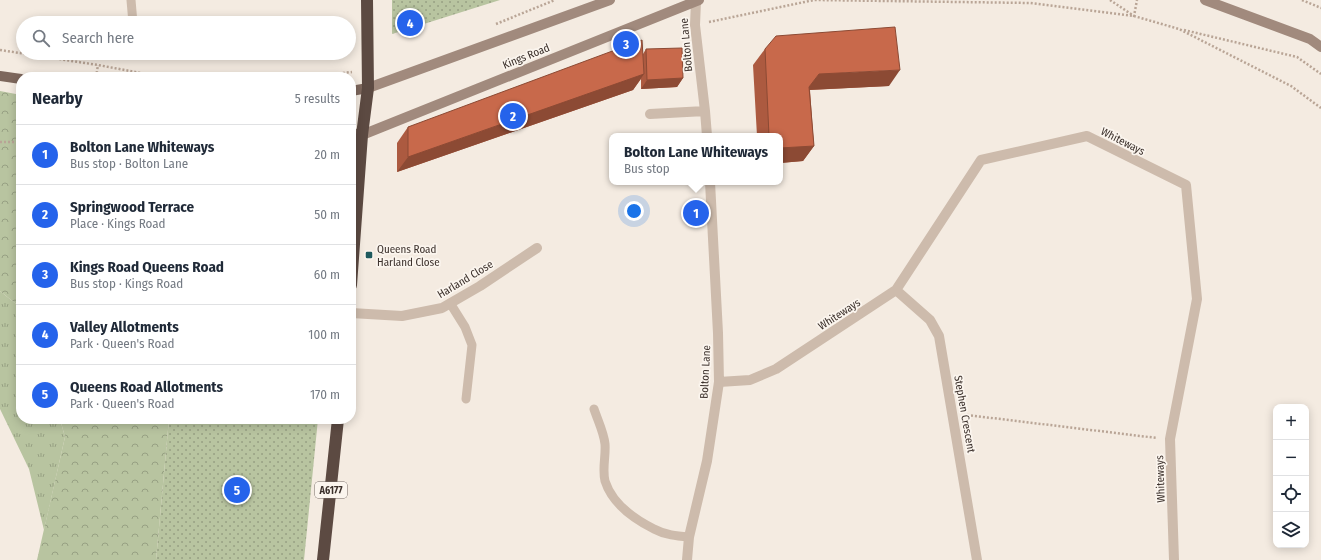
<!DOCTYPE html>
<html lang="en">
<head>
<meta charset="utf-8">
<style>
	:root { --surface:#fff; --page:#f2f2f3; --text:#1f2937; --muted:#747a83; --line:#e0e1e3; --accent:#2563eb }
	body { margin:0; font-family:"Fira Sans Condensed",sans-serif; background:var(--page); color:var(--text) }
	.controls { position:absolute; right:12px; bottom:12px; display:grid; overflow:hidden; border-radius:8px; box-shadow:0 2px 10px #0003 }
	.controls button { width:36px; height:36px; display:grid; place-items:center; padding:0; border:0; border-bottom:1px solid var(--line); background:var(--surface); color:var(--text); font:20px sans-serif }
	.you { position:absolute; left:634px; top:211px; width:14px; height:14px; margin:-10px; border:3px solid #fff; border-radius:50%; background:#1a73e8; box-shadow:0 0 0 6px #1a73e833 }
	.badge { display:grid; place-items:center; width:26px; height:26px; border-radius:50%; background:var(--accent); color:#fff; font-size:13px; font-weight:700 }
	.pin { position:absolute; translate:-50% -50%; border:2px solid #fff; box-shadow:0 1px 4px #0006 }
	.popup { position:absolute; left:609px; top:133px; width:174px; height:52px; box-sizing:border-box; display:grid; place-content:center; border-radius:8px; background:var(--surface); filter:drop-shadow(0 1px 3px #0005); font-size:13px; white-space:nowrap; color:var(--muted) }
	.popup b { font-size:15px; color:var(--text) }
	.popup::after { content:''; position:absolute; left:50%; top:100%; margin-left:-8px; border:8px solid transparent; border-top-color:var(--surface) }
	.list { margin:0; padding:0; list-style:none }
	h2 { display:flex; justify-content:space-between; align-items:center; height:52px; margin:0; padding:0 16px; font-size:17px }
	h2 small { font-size:13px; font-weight:400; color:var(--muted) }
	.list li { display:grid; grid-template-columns:26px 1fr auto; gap:12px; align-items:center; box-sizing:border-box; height:60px; padding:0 16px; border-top:1px solid var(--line) }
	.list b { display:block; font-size:15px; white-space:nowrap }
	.list p { margin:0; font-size:13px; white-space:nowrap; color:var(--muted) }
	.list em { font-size:13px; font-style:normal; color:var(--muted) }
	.icon { flex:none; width:22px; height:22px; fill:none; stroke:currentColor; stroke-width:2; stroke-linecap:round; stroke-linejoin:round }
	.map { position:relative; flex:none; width:1321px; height:560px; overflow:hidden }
	.search { position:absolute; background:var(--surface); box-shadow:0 2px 10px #0003; left:16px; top:16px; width:340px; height:44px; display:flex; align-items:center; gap:10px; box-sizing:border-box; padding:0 14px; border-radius:22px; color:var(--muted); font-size:15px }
	.panel { position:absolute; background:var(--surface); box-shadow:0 2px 10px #0003; left:16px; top:72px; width:340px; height:352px; border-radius:16px }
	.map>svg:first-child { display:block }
	.grass { fill:url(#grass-tufts) }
	.forest { fill:url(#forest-crowns) }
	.garden { fill:url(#garden-dots) }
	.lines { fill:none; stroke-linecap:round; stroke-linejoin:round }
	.path { stroke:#b9a596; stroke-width:2.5; stroke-dasharray:2 2; stroke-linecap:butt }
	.lane { stroke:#cdbbac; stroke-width:9 }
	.street { stroke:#cdbbac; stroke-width:10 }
	.secondary { stroke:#a18a7d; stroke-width:10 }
	.primary { stroke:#7d675c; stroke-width:10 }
	.highway { stroke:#5c4a42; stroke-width:12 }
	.wall { fill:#ac5a40 }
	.shaded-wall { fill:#8c4a34 }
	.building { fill:#c8694b; stroke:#8c4a34 }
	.poi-dot { fill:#1f5a5e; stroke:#fbf5ee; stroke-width:1.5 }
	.labels { text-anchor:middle; stroke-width:3.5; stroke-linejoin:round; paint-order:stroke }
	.shield { fill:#fbf5ee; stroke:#756b66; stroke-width:1 }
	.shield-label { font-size:10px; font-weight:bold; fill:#3b302b }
	.street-label { font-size:11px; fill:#3b302b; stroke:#fbf5ee }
	.poi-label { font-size:11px; fill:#3b302b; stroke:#fbf5ee; text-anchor:start }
</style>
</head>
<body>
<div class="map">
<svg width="1321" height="560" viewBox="0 0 1321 560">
	<defs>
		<pattern id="grass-tufts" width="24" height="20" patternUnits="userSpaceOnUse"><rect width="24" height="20" fill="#b8c4a0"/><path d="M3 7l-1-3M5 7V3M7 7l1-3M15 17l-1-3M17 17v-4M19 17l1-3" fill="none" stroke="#97a083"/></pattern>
		<pattern id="forest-crowns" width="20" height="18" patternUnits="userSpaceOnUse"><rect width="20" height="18" fill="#b8c4a0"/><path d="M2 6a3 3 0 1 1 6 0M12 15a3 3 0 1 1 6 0" fill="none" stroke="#97a083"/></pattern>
		<pattern id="garden-dots" width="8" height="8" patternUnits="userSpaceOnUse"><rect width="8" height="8" fill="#b8c4a0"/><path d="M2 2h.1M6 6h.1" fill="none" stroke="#97a083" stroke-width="1.8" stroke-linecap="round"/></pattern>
	</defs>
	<rect width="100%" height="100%" fill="#f4ebe1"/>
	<path class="grass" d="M 0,291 L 21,308 L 21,419 L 60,419 L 65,437 L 44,530 L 29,469 L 0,409 Z"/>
	<path class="forest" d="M 0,91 L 21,95 L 21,308 L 0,291 Z
		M 60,419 L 169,419 L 156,560 L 37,560 L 65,437 Z"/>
	<path class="garden" d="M 392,0 L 500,0 L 392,34 Z
		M 169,419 L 318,419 L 304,560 L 156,560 Z"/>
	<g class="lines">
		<path class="path" d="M 1110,0 L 1134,16 L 1137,0
			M 1302,0 L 1321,8
			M 709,22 L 814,0 L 1030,3 L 1134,16 L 1179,29 L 1291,86 L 1321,108
			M 496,24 L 555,0
			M 1184,30 L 1297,57 L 1321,74
			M 0,50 L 98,65 L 162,77
			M 96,77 L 98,65
			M 307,77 L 352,72
			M 0,142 L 21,142
			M 967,415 L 1157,438"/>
		<path class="lane" d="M 131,0 L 133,23
			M 450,303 L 465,327 L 472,345 L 466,399
			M 594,409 C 598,421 604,433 605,444 C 606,456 602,469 605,481 C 612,503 634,519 654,529 C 665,535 677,536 689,537"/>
		<path class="street" d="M 696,1 L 695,25 L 705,111 L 707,136
			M 650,114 L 705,111
			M 896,290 L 930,320 L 939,336 L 977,560
			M 351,313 L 402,316 L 442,308 L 480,286 L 537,248
			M 719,382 L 750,380 L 776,369 L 896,290 L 981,160 L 1087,136 L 1186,185 L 1197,299 L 1170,439 L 1174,560
			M 687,560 L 689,537 L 707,461 L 719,382 L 718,333 L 710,182"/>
		<path class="secondary" d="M 1205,0 L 1310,39 L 1321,47
			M 368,88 L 610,0
			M 362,135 L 699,0"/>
		<path class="primary" d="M 0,76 L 21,79
			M 351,91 L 368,88
			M 351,133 L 362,135"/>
		<path class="highway" d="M 351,285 L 362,135 L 368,88 L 367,0
			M 323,560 L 338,419"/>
	</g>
	<path class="wall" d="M 646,49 L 683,78 L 677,87 L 641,89 L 641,79 L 633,90 L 397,172 L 397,143 L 408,127 L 643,54 Z
		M 765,49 L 889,86 L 810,90 L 814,146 L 803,161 L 780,163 L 780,136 L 757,136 L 753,65 Z"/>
	<path class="shaded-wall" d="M 900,70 L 889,86 L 807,90 L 809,87 L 819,74 Z
		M 644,74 L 633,90 L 397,172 L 408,157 Z
		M 683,78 L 677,87 L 641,89 L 647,80 Z
		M 814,146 L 803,161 L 780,163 L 780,148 Z"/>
	<path class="building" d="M 895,27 L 900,70 L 819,74 L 809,87 L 814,146 L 780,148 L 780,136 L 769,136 L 765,49 L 776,36 Z
		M 642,40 L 644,74 L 408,157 L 408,127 Z
		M 682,48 L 683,78 L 647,80 L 646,49 Z"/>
	<rect class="poi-dot" x="365" y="251" width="8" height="8" rx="2"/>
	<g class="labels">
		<rect class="shield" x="315" y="482" width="32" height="16" rx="3"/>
		<g class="shield-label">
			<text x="331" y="494">A6177</text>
		</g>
		<g class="street-label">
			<text transform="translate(686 45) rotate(-95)" y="4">Bolton Lane</text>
			<text transform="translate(526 56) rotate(-22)" y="4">Kings Road</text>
			<text transform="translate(1123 141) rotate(27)" y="4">Whiteways</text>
			<text transform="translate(465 279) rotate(-31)" y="4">Harland Close</text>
			<text transform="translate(839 314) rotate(-33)" y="4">Whiteways</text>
			<text transform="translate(705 372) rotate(-87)" y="4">Bolton Lane</text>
			<text transform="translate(965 414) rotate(80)" y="4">Stephen Crescent</text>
			<text transform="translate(1160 479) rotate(-92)" y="4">Whiteways</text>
		</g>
		<g class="poi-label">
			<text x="377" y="253">Queens Road<tspan x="377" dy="13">Harland Close</tspan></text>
		</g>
	</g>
</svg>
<div class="controls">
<button>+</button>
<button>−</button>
<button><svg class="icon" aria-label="locate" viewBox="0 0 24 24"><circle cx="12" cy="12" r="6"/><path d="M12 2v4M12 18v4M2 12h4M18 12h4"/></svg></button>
<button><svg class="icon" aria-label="layers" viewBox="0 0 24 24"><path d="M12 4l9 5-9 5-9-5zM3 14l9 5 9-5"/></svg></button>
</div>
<div class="you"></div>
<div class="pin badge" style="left:696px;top:213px">1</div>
<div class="popup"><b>Bolton Lane Whiteways</b>Bus stop</div>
<div class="pin badge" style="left:513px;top:116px">2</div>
<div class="pin badge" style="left:626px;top:44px">3</div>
<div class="pin badge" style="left:410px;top:23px">4</div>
<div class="pin badge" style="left:237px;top:490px">5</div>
<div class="search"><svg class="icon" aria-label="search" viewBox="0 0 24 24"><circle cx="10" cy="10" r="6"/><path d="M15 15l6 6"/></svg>Search here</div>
<section class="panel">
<h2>Nearby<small>5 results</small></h2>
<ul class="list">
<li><span class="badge">1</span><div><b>Bolton Lane Whiteways</b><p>Bus stop · Bolton Lane</p></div><em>20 m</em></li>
<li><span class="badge">2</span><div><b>Springwood Terrace</b><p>Place · Kings Road</p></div><em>50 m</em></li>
<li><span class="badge">3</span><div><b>Kings Road Queens Road</b><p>Bus stop · Kings Road</p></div><em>60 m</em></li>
<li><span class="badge">4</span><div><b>Valley Allotments</b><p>Park · Queen's Road</p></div><em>100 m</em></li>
<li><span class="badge">5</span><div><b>Queens Road Allotments</b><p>Park · Queen's Road</p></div><em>170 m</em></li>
</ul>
</section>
</div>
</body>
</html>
